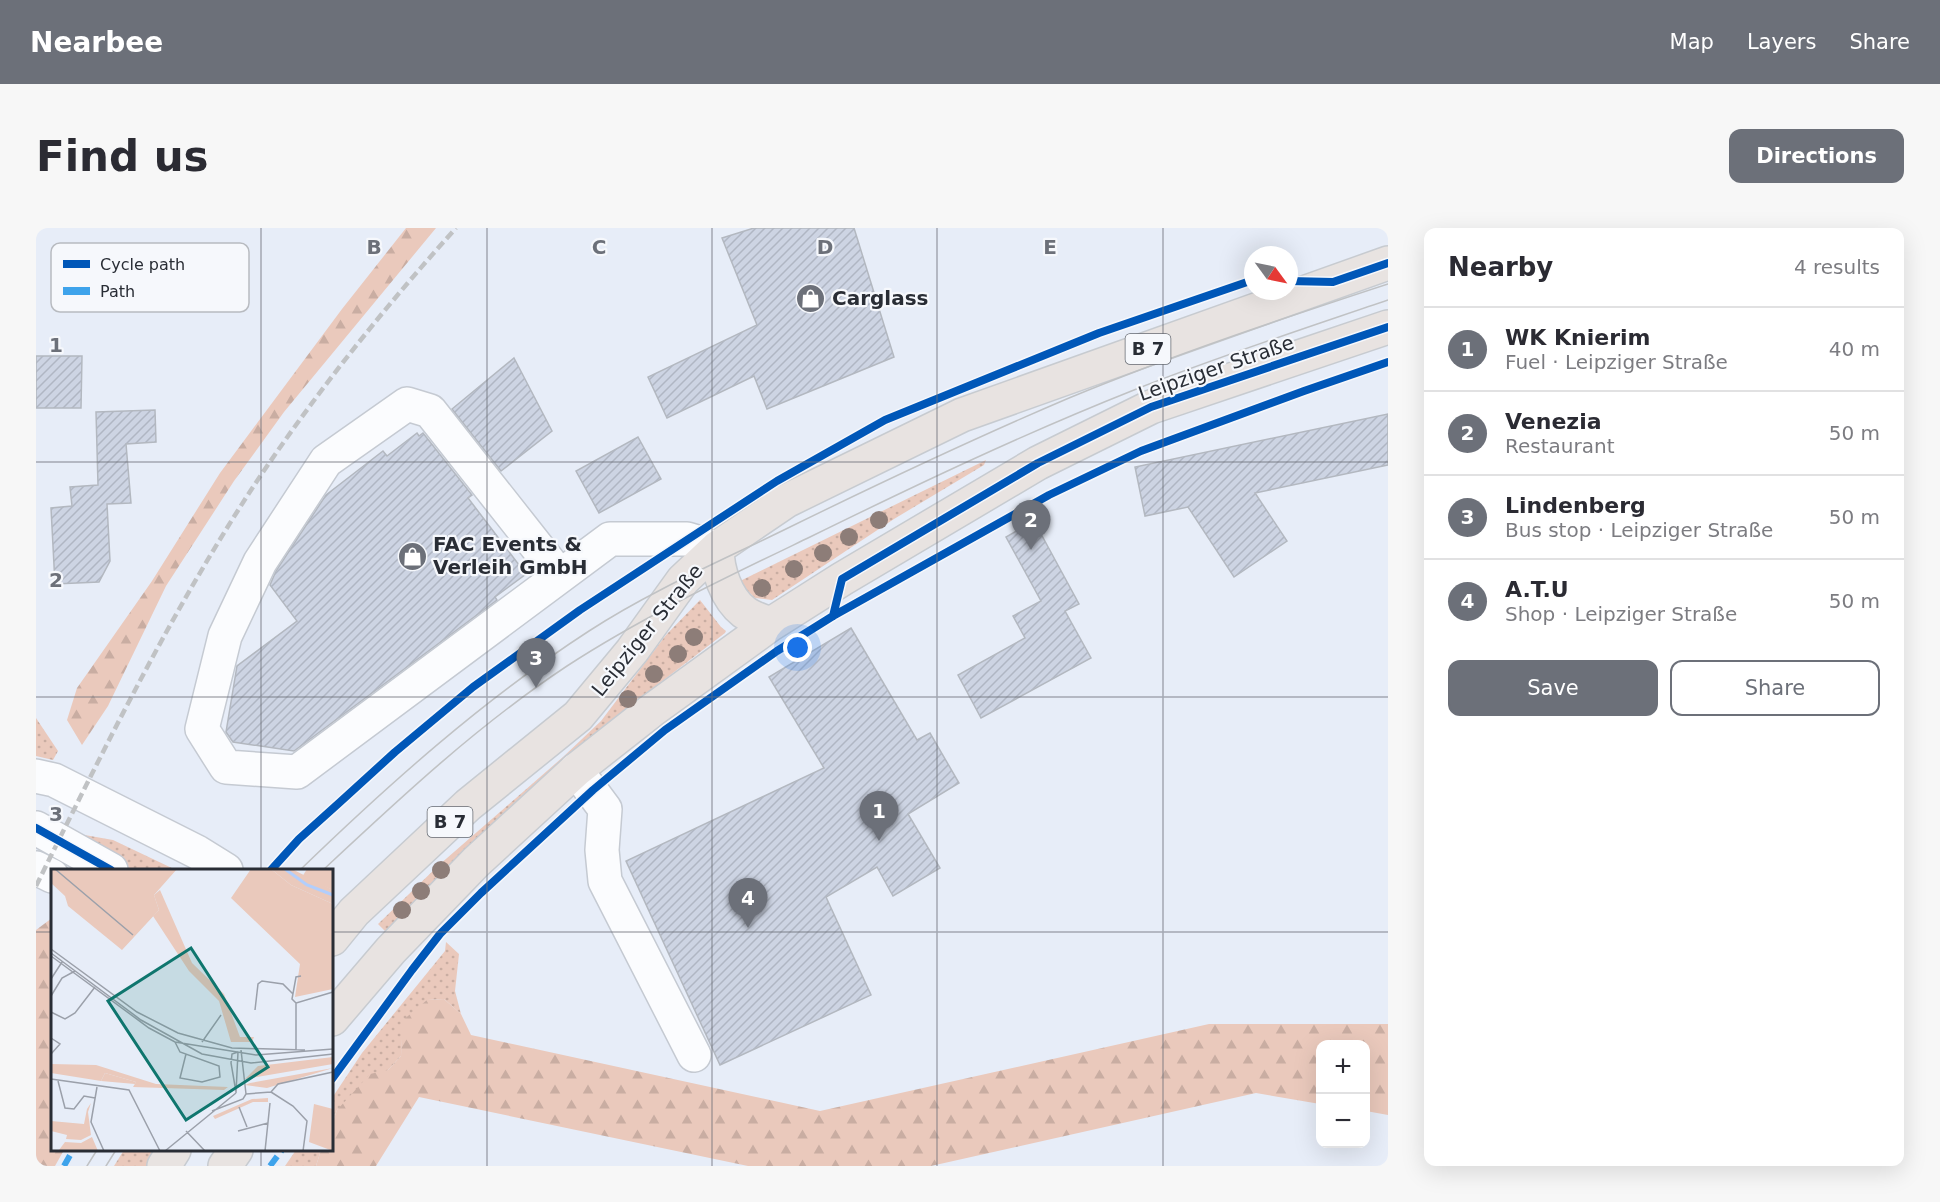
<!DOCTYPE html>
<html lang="en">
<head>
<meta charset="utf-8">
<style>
	:root { --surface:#fff; --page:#f7f7f7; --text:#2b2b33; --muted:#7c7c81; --line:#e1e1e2; --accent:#6c7079 }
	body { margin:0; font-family:"DejaVu Sans",sans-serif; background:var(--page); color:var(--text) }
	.controls { position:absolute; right:18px; bottom:18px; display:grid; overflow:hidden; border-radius:12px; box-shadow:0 6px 24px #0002 }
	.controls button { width:54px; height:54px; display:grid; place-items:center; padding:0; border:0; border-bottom:2px solid var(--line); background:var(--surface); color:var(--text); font:30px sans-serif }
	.compass { position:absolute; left:1208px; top:18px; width:54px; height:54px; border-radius:50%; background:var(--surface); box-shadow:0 6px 24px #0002; rotate:123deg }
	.you { position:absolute; left:762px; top:420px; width:21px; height:21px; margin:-15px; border:4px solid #fff; border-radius:50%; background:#1a73e8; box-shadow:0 0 0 9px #1a73e833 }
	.badge { display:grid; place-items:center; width:39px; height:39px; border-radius:50%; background:var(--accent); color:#fff; font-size:20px; font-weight:700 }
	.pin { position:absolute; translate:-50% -50px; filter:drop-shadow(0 2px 3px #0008) }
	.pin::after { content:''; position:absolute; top:32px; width:21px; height:18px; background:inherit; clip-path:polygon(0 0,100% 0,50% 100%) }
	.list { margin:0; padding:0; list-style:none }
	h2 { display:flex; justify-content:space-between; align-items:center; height:78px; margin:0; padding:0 24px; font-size:26px }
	h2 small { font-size:20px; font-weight:400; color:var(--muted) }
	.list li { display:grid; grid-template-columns:39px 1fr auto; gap:18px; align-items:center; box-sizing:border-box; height:84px; padding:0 24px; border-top:2px solid var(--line) }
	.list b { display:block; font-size:22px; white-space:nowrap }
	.list p { margin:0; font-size:20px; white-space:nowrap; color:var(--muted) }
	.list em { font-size:20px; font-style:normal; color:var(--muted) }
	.actions { display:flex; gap:12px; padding:18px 24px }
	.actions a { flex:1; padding:14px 0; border:2px solid var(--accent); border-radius:12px; text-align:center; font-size:21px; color:var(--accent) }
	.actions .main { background:var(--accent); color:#fff }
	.map { position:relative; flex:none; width:1352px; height:938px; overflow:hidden; border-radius:12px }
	header { display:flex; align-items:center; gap:36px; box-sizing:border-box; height:84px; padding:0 30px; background:var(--accent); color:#fff }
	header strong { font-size:28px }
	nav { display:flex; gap:33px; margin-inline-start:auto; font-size:21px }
	.intro { display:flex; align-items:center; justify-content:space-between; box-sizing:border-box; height:144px; padding:0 36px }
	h1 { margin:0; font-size:42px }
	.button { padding:15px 27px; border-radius:12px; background:var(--accent); color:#fff; font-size:21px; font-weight:700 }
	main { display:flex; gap:36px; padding:0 36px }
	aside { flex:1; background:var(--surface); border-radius:12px; box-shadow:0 6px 24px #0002 }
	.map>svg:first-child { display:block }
	.grass { fill:url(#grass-dots) }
	.forest { fill:url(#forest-firs) }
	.building { fill:url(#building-hatch); stroke:#b3b8c0; stroke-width:1.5 }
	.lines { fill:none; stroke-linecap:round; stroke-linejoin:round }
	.minor-casing { stroke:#c5cad2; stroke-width:36 }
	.major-casing { stroke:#c7cbd0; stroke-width:36 }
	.minor { stroke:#fbfcfe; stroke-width:33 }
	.major { stroke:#e8e3e1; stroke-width:33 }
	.tram { stroke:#c0c2c4; stroke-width:1.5 }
	.rail { stroke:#c0c2c4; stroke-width:4.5; stroke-dasharray:9 4.5; stroke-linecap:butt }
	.quiet { stroke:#3ea3eb; stroke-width:6; stroke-dasharray:12 6; stroke-linecap:butt }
	.cycleway-casing { stroke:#f6f8fc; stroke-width:11 }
	.cycleway { stroke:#0057b8; stroke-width:8 }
	.tree { fill:#8d7d78 }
	.grid { fill:none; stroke:#6c7079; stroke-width:1.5; stroke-opacity:0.55 }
	.labels { text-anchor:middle; stroke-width:4.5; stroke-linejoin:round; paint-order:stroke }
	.shield { fill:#f6f8fc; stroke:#666a71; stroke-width:1.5 }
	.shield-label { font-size:18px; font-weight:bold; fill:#292d35 }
	.poi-label { font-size:20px; font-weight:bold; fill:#292d35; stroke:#f6f8fc; text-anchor:start }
	.street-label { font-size:20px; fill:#292d35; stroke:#f6f8fc }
	.inset-river { fill:none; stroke:#b2cefc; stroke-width:3 }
	.inset-road { fill:none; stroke:#9ba0aa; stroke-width:1.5 }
	.view { fill:#0f766e; fill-opacity:0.15; stroke:#0f766e; stroke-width:3 }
	.inset-edge { fill:none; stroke:#292d35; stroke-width:3 }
	.key { fill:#f6f8fc; stroke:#b8bbc0; stroke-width:1.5 }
	.key-label { font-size:16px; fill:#292d35 }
	.grid-label { font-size:20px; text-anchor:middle; font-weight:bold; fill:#6c7079; stroke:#f6f8fc; stroke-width:4.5; stroke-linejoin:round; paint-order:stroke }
</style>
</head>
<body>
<header>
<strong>Nearbee</strong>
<nav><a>Map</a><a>Layers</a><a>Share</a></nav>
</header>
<div class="intro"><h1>Find us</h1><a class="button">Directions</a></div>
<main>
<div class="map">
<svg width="1352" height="938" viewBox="0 0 1352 938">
	<defs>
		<pattern id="grass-dots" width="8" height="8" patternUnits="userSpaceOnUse" patternTransform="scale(1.5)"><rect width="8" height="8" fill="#eac9bc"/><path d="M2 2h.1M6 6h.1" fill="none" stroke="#c9ada2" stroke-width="1.8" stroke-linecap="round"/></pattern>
		<pattern id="forest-firs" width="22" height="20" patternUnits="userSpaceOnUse" patternTransform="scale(1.5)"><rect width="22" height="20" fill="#eac9bc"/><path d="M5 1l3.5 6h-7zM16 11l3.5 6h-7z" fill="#c9ada2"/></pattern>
		<pattern id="building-hatch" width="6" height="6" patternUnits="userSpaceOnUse" patternTransform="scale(1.5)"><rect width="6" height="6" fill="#cdd4e3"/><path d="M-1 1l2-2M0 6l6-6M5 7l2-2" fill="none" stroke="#b0b6c3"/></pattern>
	</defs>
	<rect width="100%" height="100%" fill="#e7edf8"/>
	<path class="grass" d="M 950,232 L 948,237 L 858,291 L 736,372 L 719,370 L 702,354 Z
		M 664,372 L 685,399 L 690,403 L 689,405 L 569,497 L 457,596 L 353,707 L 342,696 L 403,637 L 527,529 L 565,493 L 630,407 Z
		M 0,490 L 22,523 L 17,532 L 0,528 Z
		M 43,606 L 77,612 L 140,642 L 96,642 L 39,613 Z
		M 410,714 L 423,726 L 419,763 L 425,786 L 408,771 L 392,772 L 367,793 L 365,828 L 352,842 L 301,882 L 296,896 L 296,870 L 326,825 L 409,723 Z
		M 88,922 L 122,922 L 111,938 L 78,938 Z
		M 260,922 L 285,922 L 280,938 L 249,938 Z"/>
	<path class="forest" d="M 370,0 L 400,0 L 248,184 L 198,253 L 130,358 L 72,478 L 46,517 L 31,492 L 41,460 L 116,353 L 184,245 L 306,81 Z
		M 16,690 L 16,922 L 28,922 L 19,938 L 0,938 L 0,702 Z
		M 408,771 L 425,786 L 435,807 L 784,883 L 1173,796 L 1352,796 L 1352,887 L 1330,883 L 1330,816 L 1284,816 L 1284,876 L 1220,865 L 895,938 L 712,938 L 383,869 L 340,938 L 280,938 L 285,922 L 296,922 L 296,896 L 301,882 L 334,846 L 352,842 L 365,828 L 366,793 L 391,772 Z"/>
	<path class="building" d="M 718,0 L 818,0 L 858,129 L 731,181 L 718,148 L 631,190 L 612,149 L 721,97 L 686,10 Z
		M 0,128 L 46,128 L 45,180 L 0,180 Z
		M 478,130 L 516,203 L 465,243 L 416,181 Z
		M 119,182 L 120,214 L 90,216 L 95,275 L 71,276 L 74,333 L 63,354 L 19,356 L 15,280 L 36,278 L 34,259 L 62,257 L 60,184 Z
		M 1352,186 L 1352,237 L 1219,265 L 1251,313 L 1198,349 L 1152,279 L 1109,288 L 1099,239 Z
		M 381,205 L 383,208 L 387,205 L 436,267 L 432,270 L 490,346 L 459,369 L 461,372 L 258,523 L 197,514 L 190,504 L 201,438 L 261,393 L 234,357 L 240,343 L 290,267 L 347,223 L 351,228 Z
		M 602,209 L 625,251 L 563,285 L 540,243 Z
		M 998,293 L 1043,376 L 1029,383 L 1055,430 L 945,490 L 922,447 L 989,410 L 977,388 L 1005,373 L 970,309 Z
		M 815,400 L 881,512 L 894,505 L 923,555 L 872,586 L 904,640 L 857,668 L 841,639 L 790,669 L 835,767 L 684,837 L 590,633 L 788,540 L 733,449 Z"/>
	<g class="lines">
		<defs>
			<path id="minor" d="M 524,348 L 394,183 L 371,176 L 290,233 L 224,334 L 189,408 L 166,501 L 190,539 L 261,544 L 574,311 L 651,311 L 681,320
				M 540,542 L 569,581 L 566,622 L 569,653 L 658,827
				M 0,548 L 18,552 L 161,624 L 190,642
				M 0,600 L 75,642
				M 0,640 L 16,648"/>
			<path id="major" d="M 681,320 C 681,342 690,370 708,384 C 716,390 726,393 735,396
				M 296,711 L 318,684 L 432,577 L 542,488 L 596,423 L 647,352 L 681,320 L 750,273 L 926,187 L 1352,35
				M 296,791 L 355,722 L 440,634 L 540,542 L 615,483 L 735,396 L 806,351 L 1002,235 L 1115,179 L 1352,99
				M 128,938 L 138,922
				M 189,938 L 200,922"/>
		</defs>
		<use href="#minor" class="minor-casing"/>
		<use href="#major" class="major-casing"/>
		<use href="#minor" class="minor"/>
		<use href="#major" class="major"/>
		<path class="tram" d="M 264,642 C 354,555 448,471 553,403 C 616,362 687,332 754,299 C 846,254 939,210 1033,170 C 1137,127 1245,91 1352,56
			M 287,642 C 364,570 442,497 531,438 C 608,388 691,349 774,309 C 880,257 987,206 1098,162 C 1181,129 1267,101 1352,72
			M 51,938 L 61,922
			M 70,938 L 80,922"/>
		<path class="rail" d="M 0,658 C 68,521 135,384 219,256 C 279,166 347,81 420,0"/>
		<path class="quiet" d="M 28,938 L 37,922
			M 234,938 L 246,922"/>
		<defs>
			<path id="cycleway" d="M 1253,53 L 1297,54 L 1352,35
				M 797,388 L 806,351 L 1002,235 L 1115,179 L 1352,99
				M 0,600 L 75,642
				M 235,642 L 263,611 L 303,575 L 359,524 L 437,459 L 544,382 L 741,253 L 849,192 L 1063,105 L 1217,52
				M 296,851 L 376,742 L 404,706 L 445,665 L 557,562 L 629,502 L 741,423 L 797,388 L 1013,267 L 1105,223 L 1268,163 L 1352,134"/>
		</defs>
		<use href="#cycleway" class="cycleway-casing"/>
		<use href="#cycleway" class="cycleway"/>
	</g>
	<g class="tree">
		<circle cx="843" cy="292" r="9"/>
		<circle cx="813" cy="309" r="9"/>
		<circle cx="787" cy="325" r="9"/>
		<circle cx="758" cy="341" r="9"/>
		<circle cx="726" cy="360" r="9"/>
		<circle cx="658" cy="409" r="9"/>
		<circle cx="642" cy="426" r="9"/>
		<circle cx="618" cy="446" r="9"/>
		<circle cx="592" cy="471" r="9"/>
		<circle cx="405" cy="642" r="9"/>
		<circle cx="385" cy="663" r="9"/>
		<circle cx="366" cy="682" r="9"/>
	</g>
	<path class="grid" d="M 225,0 L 225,642M 451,0 L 451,938M 676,0 L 676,938M 901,0 L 901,938M 1127,0 L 1127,938M 0,234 L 1352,234M 0,469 L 1352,469M 0,704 L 16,704M 296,704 L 1352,704M 225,922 L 225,938"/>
	<defs>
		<symbol id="shop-disc" viewBox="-11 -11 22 22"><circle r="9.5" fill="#6c7079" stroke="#f6f8fc"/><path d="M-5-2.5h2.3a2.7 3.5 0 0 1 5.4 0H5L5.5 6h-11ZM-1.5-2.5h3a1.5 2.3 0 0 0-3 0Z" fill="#fff"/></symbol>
	</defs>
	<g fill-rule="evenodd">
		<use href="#shop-disc" x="758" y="54" width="33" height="33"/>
		<use href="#shop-disc" x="360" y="312" width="33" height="33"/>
	</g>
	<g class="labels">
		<g class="shield">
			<rect x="1089.5" y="106" width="45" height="30" rx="4.5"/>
			<rect x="391.5" y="579" width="45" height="30" rx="4.5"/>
		</g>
		<g class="shield-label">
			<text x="1112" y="127">B 7</text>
			<text x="414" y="600">B 7</text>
		</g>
		<g class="poi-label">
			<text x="796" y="77">Carglass</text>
			<text x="397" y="323">FAC Events &amp;<tspan x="397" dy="23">Verleih GmbH</tspan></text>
		</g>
		<g class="street-label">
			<text transform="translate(1180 140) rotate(-19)" y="7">Leipziger Straße</text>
			<text transform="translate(611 402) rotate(-51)" y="7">Leipziger Straße</text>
		</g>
	</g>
	<g transform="translate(15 641)">
		<rect width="282" height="282" fill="#e7edf8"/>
		<path d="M 200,0 L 220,0 L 240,16 L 282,35 L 282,120 L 244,128 L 249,95 L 180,29 ZM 256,0 L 282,0 L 282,21 L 251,8 ZM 282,199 L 216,219 L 194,216 L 199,214 ZM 54,204 L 85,213 L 84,215 L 50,212 ZM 217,229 L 217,233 L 202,233 L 164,250 L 162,247 L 201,230 ZM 40,234 L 37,243 L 40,266 L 30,271 L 15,270 L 16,266 L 0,262 L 0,252 L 33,255 L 36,240 ZM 263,235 L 282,240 L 282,282 L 258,273 ZM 41,268 L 47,282 L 0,282 L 8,281 L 14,273 L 30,274 Z" fill="#eac9bc"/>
		<path d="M 220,0 L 241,0 L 282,21 L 282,35 L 240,16 ZM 109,21 L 141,94 L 173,125 L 189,168 L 203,168 L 201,173 L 180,173 L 168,132 L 138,102 L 102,47 L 108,41 L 103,26 ZM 282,188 L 282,195 L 194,210 L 207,197 ZM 0,195 L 45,196 L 105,215 L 177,218 L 173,221 L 82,218 L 85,213 L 54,204 L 50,212 L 0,204 Z" fill="#eac9bc"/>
		<path d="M 0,0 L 126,0 L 103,26 L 108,41 L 71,81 L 17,37 L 14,27 L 0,14 Z" fill="#eac9bc"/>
		<path class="inset-river" d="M 234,0 L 256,16 L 282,26"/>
		<path class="inset-road" d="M 4,0 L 82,66M 0,80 L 86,143 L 127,164 L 181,179 L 254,181M 0,84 L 90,151 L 151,185 L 200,194 L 282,185M 0,87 L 98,159 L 124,173 L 205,186 L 282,180M 0,110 L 11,93M 0,127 L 11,109 L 24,102M 245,134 L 241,130 L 245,108 L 250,107M 204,141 L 207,115 L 211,112 L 232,115 L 242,125M 0,143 L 14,150 L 24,144 L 44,118M 0,169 L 9,175 L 0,185M 124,173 L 129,183 L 168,197 L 169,208 L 151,213 L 129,209 L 135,185M 151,173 L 170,146M 190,181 L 195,225M 245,181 L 245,134 L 282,123M 0,210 L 78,221 L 109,282M 7,212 L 14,239 L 23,240 L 33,227 L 44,229M 46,218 L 40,253 L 53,282M 185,223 L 180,194 L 181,185 L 187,183M 220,223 L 242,237 L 256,252 L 252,282M 220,223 L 227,215 L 282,203M 185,224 L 187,183M 195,225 L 220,223M 188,238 L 196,258M 161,242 L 192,230 L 195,225M 135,262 L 154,282M 187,262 L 217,254M 114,282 L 185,224M 214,282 L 219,234"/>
		<path class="view" d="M 140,79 L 217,198 L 135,251 L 57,132 Z"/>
		<rect width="282" height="282" class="inset-edge"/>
	</g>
	<rect x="15" y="15" width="198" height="69" rx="9" class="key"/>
	<rect x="27" y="32" width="27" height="8" fill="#0057b8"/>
	<rect x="27" y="59" width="27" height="8" fill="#3ea3eb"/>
	<g class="key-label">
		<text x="64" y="42">Cycle path</text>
		<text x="64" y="69">Path</text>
	</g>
	<g class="grid-label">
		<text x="338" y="26">B</text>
		<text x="563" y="26">C</text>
		<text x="789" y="26">D</text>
		<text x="1014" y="26">E</text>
		<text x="20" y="124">1</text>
		<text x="20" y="359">2</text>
		<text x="20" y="593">3</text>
	</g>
</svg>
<div class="controls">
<button>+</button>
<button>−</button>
</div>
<svg class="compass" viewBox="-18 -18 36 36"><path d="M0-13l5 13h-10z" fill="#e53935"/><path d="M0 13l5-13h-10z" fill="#7c7c81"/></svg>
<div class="you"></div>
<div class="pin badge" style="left:843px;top:613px">1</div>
<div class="pin badge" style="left:995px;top:322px">2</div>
<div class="pin badge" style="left:500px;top:460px">3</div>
<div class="pin badge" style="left:712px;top:700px">4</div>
</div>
<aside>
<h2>Nearby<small>4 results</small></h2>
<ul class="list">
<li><span class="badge">1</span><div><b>WK Knierim</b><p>Fuel · Leipziger Straße</p></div><em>40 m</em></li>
<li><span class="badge">2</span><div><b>Venezia</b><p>Restaurant</p></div><em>50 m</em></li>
<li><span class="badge">3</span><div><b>Lindenberg</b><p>Bus stop · Leipziger Straße</p></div><em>50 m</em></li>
<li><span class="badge">4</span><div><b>A.T.U</b><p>Shop · Leipziger Straße</p></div><em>50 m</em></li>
</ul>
<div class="actions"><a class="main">Save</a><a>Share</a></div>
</aside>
</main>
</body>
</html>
